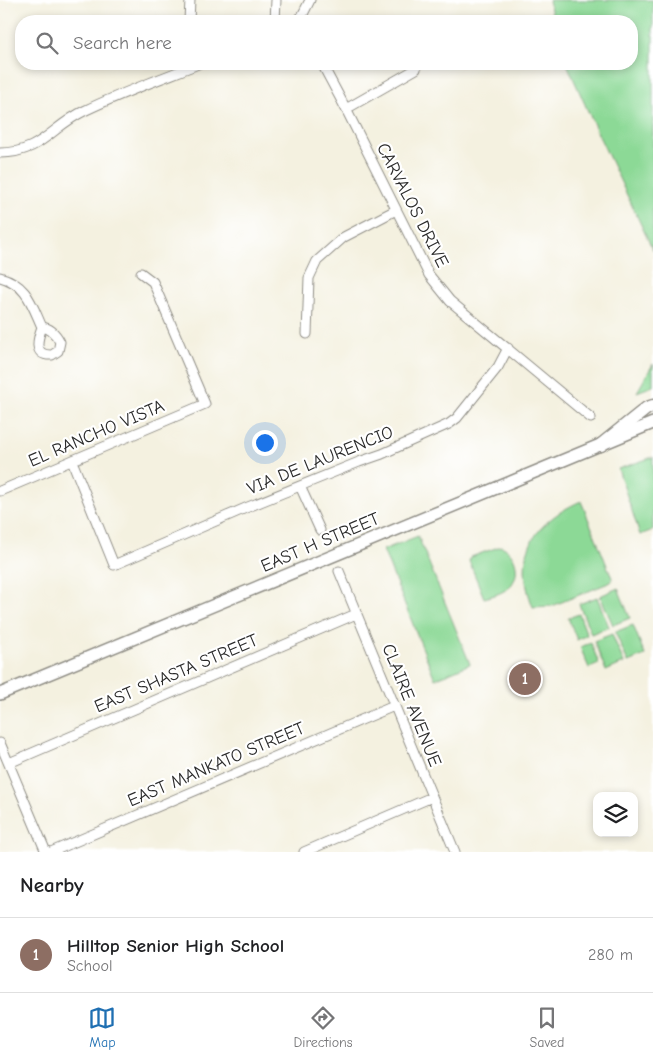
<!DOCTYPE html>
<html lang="en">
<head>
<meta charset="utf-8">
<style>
	:root { --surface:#fff; --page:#f2f2f2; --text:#202124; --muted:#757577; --line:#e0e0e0; --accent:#1f6fb2 }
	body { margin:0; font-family:"Comic Neue",sans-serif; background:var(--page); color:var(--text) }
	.controls { position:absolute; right:15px; bottom:15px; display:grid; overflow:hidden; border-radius:10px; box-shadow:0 2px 8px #0003 }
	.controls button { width:45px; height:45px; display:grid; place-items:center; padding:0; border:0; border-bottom:1px solid var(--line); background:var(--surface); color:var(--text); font:25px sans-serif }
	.you { position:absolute; left:264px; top:442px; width:18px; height:18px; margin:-12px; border:4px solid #fff; border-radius:50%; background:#1a73e8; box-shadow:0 0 0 8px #1a73e833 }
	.badge { display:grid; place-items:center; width:32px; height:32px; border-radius:50%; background:var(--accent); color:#fff; font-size:16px; font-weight:700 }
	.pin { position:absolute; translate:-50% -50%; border:2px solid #fff; box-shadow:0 1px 5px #0006 }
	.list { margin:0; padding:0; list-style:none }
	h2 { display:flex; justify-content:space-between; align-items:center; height:65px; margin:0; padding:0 20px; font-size:21px }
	h2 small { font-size:16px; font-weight:400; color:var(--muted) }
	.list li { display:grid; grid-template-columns:32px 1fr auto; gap:15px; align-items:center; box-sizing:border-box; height:75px; padding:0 20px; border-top:1px solid var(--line) }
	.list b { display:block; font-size:19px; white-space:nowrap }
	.list p { margin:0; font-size:16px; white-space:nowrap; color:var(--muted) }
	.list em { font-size:16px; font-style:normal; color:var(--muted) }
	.icon { flex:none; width:28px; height:28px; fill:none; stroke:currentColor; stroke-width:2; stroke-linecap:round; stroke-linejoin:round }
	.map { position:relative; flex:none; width:653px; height:852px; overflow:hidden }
	.search { position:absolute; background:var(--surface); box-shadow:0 2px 8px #0003; left:15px; right:15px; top:15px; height:55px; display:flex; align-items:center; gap:12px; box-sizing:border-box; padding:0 18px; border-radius:20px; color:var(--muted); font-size:19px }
	.sheet { height:140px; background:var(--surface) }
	nav { display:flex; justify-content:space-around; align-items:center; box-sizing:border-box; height:70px; border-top:1px solid var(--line); background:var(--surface); font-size:14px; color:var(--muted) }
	nav a { display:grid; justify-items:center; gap:2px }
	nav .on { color:var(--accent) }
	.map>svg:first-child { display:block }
	.green { fill:#8cd996; stroke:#5c8260 }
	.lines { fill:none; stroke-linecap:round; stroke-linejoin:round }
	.minor-casing { stroke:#908e86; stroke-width:11 }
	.major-casing { stroke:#908e86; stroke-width:14 }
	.highway-casing { stroke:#908e86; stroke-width:15 }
	.minor { stroke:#fff; stroke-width:9 }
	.major { stroke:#fff; stroke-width:11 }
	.highway { stroke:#fff; stroke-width:12 }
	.labels { text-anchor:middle; stroke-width:4.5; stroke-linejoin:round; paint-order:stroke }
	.street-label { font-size:18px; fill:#2b2b2b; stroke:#fff }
</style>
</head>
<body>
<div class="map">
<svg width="653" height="852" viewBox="0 0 653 852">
	<rect width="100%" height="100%" fill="#fff"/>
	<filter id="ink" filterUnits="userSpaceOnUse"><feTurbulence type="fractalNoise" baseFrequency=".02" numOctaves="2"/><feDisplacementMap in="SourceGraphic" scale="10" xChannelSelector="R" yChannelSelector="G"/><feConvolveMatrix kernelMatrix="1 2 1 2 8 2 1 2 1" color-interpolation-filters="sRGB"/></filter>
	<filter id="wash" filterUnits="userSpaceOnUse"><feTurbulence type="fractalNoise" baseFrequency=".0096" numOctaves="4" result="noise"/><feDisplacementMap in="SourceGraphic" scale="20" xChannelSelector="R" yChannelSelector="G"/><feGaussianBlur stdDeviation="1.12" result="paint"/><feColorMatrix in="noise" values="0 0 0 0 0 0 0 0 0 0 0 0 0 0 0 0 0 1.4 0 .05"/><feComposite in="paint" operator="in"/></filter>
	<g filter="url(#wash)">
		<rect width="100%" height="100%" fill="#f4f1e0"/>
		<path class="green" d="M 549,0 L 653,0 L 653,250 L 599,136 L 567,64 L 632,64 L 632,21 L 553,21 Z
			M 653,364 L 653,386 L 637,392 Z
			M 653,457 L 653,530 L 640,535 L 618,469 Z
			M 581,501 L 612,578 L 611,582 L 552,606 L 533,607 C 513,556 532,523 581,501 Z
			M 418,536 L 470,664 L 435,679 L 383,550 Z
			M 501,546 C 518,553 522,578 507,589 C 500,594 492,596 484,598 L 469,561 L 471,557 Z
			M 618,588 L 630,618 L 613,625 L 600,596 Z
			M 597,597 L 609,627 L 591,634 L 579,604 Z
			M 579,614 L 587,635 L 577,640 L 568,618 Z
			M 633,625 L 645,655 L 628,662 L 615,632 Z
			M 612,634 L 624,663 L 606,671 L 594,641 Z
			M 591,643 L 599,664 L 589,668 L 580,647 Z"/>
	</g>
	<g filter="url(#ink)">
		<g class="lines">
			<defs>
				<path id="minor" d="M 189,21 L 190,0
					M 275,21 L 276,0
					M 297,21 L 302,16 L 310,0
					M 322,64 L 346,109 L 429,275 L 450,301 L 591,418
					M 346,109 L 416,69
					M 0,153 C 41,153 51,127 84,111 C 121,93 160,79 198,64
					M 0,277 C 27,284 32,305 42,327 C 38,338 32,356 52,355 L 58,351 L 60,342 C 56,334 50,328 42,327
					M 307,334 L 309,278 L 317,261 L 344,237 L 396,210
					M 72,461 L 114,565 L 248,507 L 359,462 L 382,454 L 449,424 L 457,418 L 498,367 L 508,348
					M 300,486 L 320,530
					M 0,491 L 205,404 L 153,282 L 141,273
					M 339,571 L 455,852
					M 0,743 L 46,852
					M 9,763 L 356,614
					M 51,852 L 394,706
					M 304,852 L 432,797"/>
				<path id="major" d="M 0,694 L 653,423"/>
				<path id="highway" d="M 601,445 L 647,408 L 653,406"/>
			</defs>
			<use href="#minor" class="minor-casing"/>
			<use href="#major" class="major-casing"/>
			<use href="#highway" class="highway-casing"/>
			<use href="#minor" class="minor"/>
			<use href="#major" class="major"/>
			<use href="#highway" class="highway"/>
		</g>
	</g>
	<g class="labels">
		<g class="street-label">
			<text transform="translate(413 205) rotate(63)" y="6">CARVALOS DRIVE</text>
			<text transform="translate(96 433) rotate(-23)" y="6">EL RANCHO VISTA</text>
			<text transform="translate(320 460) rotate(-22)" y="6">VIA DE LAURENCIO</text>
			<text transform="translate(320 542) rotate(-23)" y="6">EAST H STREET</text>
			<text transform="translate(176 673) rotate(-23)" y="6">EAST SHASTA STREET</text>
			<text transform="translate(412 705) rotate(68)" y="6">CLAIRE AVENUE</text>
			<text transform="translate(216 764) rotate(-23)" y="6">EAST MANKATO STREET</text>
		</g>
	</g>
</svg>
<div class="controls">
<button><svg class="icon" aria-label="layers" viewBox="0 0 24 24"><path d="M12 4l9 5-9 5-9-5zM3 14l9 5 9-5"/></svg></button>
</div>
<div class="you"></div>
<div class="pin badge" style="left:525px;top:679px;background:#8d6e63">1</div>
<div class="search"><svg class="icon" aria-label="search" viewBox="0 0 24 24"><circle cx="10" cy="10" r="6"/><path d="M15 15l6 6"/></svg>Search here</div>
</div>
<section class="sheet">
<h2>Nearby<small></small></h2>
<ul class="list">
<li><span class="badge" style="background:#8d6e63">1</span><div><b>Hilltop Senior High School</b><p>School</p></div><em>280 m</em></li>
</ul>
</section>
<nav>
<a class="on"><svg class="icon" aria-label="map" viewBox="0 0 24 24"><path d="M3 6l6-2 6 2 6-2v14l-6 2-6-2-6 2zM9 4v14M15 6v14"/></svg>Map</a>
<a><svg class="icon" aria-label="directions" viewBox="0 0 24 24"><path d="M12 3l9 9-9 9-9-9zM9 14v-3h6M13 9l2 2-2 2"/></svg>Directions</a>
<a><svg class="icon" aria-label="saved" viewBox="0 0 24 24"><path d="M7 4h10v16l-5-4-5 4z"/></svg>Saved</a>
</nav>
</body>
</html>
